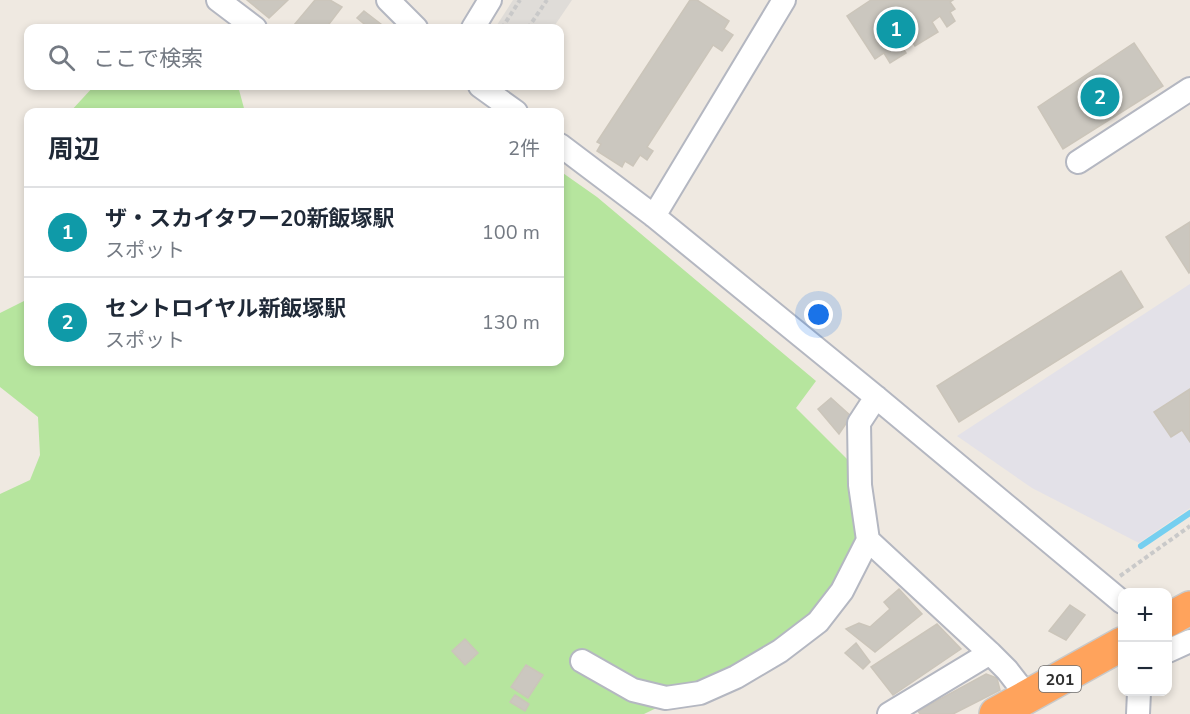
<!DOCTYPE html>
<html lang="ja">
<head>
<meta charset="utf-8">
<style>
	:root { --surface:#fff; --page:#f2f2f3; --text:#1f2937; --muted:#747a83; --line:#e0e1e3; --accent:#1a73e8 }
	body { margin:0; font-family:"Nunito Sans","Noto Sans JP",sans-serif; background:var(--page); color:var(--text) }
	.controls { position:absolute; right:18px; bottom:18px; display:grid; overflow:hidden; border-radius:12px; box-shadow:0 3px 9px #0003 }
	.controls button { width:54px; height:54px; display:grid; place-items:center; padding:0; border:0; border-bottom:2px solid var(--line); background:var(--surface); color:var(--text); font:30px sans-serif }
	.you { position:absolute; left:819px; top:315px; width:21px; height:21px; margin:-15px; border:4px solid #fff; border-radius:50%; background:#1a73e8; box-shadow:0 0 0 9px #1a73e833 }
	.badge { display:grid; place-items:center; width:39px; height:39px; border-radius:50%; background:var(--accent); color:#fff; font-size:20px; font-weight:700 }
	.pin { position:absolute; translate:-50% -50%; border:3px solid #fff; box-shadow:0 2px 6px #0006 }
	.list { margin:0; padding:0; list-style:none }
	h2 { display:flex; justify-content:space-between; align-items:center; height:78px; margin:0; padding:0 24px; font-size:26px }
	h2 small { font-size:20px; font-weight:400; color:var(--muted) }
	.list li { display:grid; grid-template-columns:39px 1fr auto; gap:18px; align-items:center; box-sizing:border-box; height:90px; padding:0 24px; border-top:2px solid var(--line) }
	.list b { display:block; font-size:22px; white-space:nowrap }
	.list p { margin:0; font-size:20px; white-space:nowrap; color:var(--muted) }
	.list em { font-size:20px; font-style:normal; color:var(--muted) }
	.icon { flex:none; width:33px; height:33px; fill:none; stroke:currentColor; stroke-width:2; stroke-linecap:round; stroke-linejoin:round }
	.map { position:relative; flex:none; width:1190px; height:714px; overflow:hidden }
	.search { position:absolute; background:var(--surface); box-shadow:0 3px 9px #0003; left:24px; top:24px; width:540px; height:66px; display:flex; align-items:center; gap:15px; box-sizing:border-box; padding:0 21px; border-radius:12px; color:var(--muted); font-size:22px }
	.panel { position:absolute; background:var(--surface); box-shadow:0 3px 9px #0003; left:24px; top:108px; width:540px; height:258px; border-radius:12px }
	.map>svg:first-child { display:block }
	.industrial { fill:#e3e1e8 }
	.green { fill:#b6e59e }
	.plaza { fill:#dfdcd8 }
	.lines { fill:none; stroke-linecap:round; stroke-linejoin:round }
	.stream { stroke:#75cff0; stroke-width:6 }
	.building { fill:#cbc7bf; stroke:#cbc5ba; stroke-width:1.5 }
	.minor-casing { stroke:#b4b7c1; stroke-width:26 }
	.highway-casing { stroke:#c9c9c9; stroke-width:36 }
	.path { stroke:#c9c9c9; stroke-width:4; stroke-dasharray:4.5 3; stroke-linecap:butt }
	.minor { stroke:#fff; stroke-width:22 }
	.highway { stroke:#ffa35c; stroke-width:33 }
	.labels { text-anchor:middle; stroke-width:6; stroke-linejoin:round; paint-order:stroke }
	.shield { fill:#fff; stroke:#6d6d6d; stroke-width:1.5 }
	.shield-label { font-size:16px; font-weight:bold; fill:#2e2e2e }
</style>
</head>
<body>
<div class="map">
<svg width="1190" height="714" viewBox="0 0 1190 714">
	<rect width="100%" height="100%" fill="#efe9e1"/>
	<path class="industrial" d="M 1190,284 L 1190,508 L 1139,543 L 1032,488 L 957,436 Z"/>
	<path class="green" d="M 94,86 L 238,86 L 245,112 L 70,112 Z
		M 560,171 L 597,197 L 816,381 L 796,408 L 850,462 L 860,539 L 837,589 L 813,618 L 776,646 L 698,688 L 644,714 L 0,714 L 0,494 L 30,480 L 40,455 L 38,417 L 0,387 L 0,313 L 28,299 L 28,362 L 560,362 Z"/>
	<path class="plaza" d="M 513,0 L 572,0 L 553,28 L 495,28 Z"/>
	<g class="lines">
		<path class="stream" d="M 1141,546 L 1190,513"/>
	</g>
	<path class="building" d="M 247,0 L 288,0 L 269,18 Z
		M 315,0 L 330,0 L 342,7 L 326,28 L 306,28 L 294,25 Z
		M 690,0 L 697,0 L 729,21 L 724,29 L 733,35 L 722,51 L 713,45 L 647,147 L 653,151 L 647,160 L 640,155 L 633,166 L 625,161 L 622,167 L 597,151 L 601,144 L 597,142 Z
		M 871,0 L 953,0 L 950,2 L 955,9 L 950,12 L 955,21 L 947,27 L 940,16 L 932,22 L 938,32 L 915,46 L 909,36 L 899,42 L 906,53 L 890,63 L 884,53 L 875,59 L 847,16 Z
		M 364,11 L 386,28 L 369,28 L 357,18 Z
		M 1134,43 L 1163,86 L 1063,149 L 1038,107 Z
		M 1190,222 L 1190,272 L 1189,273 L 1166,237 Z
		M 1121,271 L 1143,307 L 959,422 L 937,386 Z
		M 1190,389 L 1190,442 L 1182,430 L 1171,437 L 1154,412 Z
		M 831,398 L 851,416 L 839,434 L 818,409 Z
		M 899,589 L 922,614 L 875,652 L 846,629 L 859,623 L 870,627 L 890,609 L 884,602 Z
		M 1070,605 L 1085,615 L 1066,640 L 1049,631 Z
		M 937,624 L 961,649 L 893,695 L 871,667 Z
		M 465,639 L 478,653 L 465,665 L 452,651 Z
		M 856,643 L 870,662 L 863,669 L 845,653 Z
		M 526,665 L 543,675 L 528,698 L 511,687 Z
		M 986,674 L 997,678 L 1000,690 L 953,714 L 920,714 L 918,711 Z
		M 515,695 L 529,704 L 525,711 L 510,702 Z"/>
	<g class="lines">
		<defs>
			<path id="minor" d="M 218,0 L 255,28
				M 388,0 L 416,28
				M 473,28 L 490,0
				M 480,86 L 516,112
				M 560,145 L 654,216 L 876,397 L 1122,602
				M 1078,162 L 1190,89
				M 654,216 L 784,0
				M 876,397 L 859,423 L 860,485 L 868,540 L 990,653 L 1007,670 L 1028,697
				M 1168,651 L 1190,641
				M 582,661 L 633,690 L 666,698 L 700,693 L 736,677 L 780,651 L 818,622 L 842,591 L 868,540
				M 889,714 L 990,653
				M 1138,714 L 1139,692"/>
			<path id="highway" d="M 1168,620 L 1190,608
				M 996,714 L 1122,644"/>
		</defs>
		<use href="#minor" class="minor-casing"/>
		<use href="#highway" class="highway-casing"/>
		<path class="path" d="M 502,28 L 520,0
			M 528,28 L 547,0
			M 1120,576 L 1190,526"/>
		<use href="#minor" class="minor"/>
		<use href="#highway" class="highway"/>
	</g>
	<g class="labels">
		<rect class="shield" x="1039" y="666" width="42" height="26" rx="4.5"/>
		<g class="shield-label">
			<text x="1060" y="685">201</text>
		</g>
	</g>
</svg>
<div class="controls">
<button>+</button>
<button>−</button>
</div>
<div class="you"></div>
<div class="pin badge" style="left:896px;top:29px;background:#0f9aa8">1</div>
<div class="pin badge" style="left:1100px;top:97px;background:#0f9aa8">2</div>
<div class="search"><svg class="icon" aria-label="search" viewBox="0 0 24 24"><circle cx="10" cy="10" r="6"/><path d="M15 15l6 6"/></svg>ここで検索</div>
<section class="panel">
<h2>周辺<small>2件</small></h2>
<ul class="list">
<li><span class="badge" style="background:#0f9aa8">1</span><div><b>ザ・スカイタワー20新飯塚駅</b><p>スポット</p></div><em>100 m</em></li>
<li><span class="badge" style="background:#0f9aa8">2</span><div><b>セントロイヤル新飯塚駅</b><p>スポット</p></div><em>130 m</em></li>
</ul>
</section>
</div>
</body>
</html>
